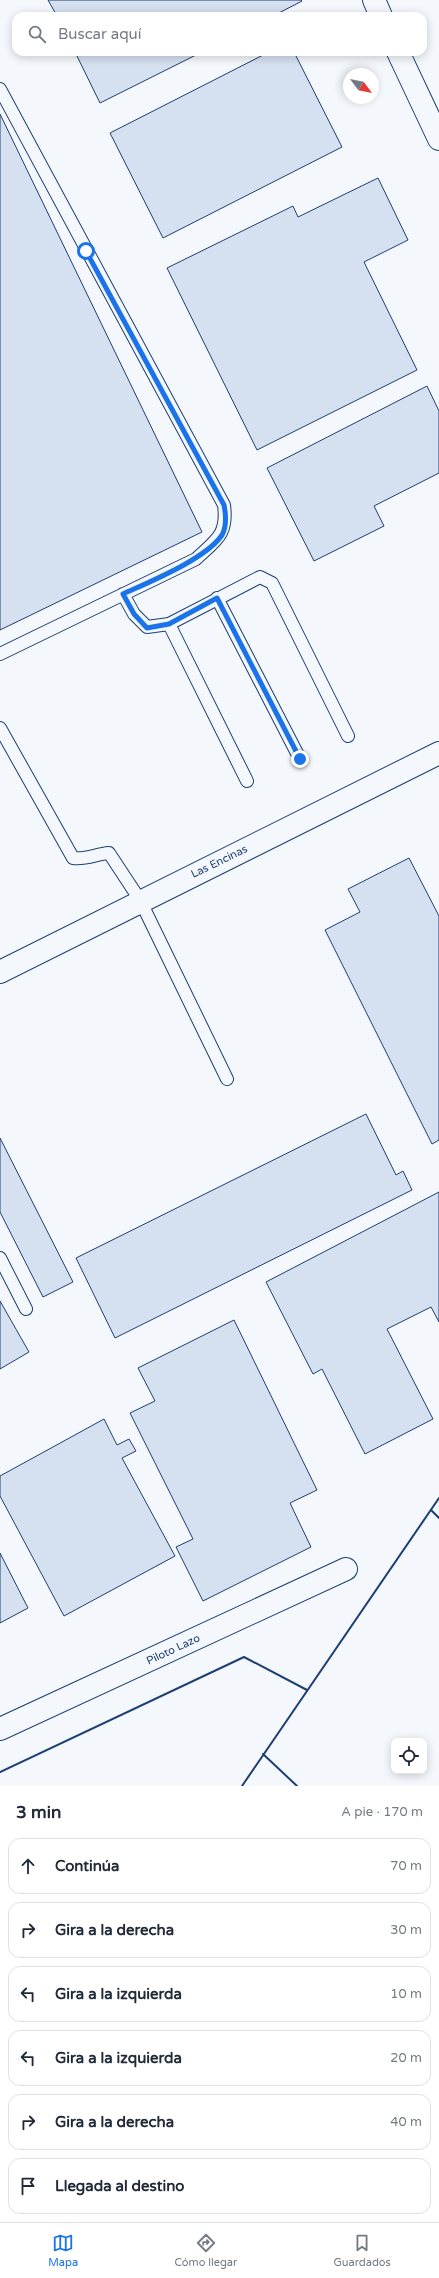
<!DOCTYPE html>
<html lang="es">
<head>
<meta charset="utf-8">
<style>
	:root { --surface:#fff; --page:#f6f6f7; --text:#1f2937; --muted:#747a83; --line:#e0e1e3; --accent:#1a73e8 }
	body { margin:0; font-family:"Varela Round",sans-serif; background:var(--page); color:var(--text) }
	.controls { position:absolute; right:12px; bottom:12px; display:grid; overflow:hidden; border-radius:8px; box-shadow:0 2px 10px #0003 }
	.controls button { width:36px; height:36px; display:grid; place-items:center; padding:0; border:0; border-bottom:1px solid var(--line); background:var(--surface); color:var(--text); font:20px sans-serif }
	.compass { position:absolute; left:343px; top:68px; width:36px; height:36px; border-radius:50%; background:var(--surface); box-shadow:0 2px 10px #0003; rotate:122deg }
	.stop { position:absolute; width:12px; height:12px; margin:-9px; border:3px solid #1a73e8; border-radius:50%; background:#fff }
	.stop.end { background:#1a73e8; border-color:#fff; box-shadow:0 1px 4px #0008 }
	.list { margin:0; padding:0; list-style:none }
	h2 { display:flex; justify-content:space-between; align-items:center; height:52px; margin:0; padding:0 16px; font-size:17px }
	h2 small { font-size:13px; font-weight:400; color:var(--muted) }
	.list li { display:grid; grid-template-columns:26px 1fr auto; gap:12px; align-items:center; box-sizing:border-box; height:56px; margin:0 8px 8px; padding:0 8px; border:1px solid var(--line); border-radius:12px }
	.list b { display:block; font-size:15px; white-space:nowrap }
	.list em { font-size:13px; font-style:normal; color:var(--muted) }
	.icon { flex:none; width:22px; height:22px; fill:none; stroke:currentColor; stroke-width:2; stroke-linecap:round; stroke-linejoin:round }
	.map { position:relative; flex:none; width:439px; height:1786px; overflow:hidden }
	.search { position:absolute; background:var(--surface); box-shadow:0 2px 10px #0003; left:12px; right:12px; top:12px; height:44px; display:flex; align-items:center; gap:10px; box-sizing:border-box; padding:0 14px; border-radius:12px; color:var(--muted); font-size:15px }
	.sheet { height:436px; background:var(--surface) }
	nav { display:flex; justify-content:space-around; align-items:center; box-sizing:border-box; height:56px; border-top:1px solid var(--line); background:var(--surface); font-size:11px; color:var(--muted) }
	nav a { display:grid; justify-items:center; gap:2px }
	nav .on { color:var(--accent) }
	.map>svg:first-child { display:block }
	.building { fill:#d5e0f0; stroke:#1d3f73 }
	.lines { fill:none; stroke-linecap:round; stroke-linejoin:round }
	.service-casing { stroke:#1d3f73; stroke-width:14 }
	.minor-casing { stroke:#1d3f73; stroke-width:24 }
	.service { stroke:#f4f7fb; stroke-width:12 }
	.minor { stroke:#f4f7fb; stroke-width:22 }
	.wall { stroke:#1d3f73; stroke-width:2 }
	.route { stroke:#1a73e8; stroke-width:5 }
	.labels { text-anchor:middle; stroke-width:3; stroke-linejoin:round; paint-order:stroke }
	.street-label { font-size:11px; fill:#1d3f73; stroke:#f4f7fb }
</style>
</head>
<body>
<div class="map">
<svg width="439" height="1786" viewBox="0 0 439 1786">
	<rect width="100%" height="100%" fill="#f4f7fb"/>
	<path class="building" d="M 48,0 L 301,0 L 302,1 L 273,16 L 57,16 Z
		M 75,52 L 202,52 L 100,103 Z
		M 269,52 L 294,52 L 342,147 L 163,238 L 110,133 Z
		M 0,114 L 202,532 L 0,630 Z
		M 378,178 L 408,240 L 364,262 L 417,370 L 257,450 L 167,268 L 293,206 L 298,217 Z
		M 427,386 L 439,411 L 439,473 L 374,506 L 384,526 L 314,561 L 267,468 Z
		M 409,858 L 439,916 L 439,1140 L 432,1144 L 325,930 L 360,912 L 348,889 Z
		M 366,1114 L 396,1175 L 403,1171 L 412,1190 L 115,1338 L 76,1258 Z
		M 0,1138 L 73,1282 L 43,1297 L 0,1212 Z
		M 439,1192 L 439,1322 L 431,1307 L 387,1329 L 433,1419 L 365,1454 L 322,1369 L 313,1374 L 266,1282 Z
		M 0,1301 L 29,1352 L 0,1369 Z
		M 234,1320 L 317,1490 L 290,1503 L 311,1547 L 203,1601 L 176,1547 L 193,1539 L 130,1413 L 155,1401 L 138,1368 Z
		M 104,1419 L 117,1445 L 129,1439 L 136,1451 L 122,1458 L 175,1556 L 64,1616 L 0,1496 L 0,1476 Z
		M 0,1553 L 28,1608 L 0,1623 Z"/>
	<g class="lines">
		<defs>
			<path id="service" d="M 0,89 L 224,505 C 228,535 216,540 196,559 L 0,654
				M 123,594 L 134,614 L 147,627 L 169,624 L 260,577 L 272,583 L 348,736
				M 217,598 L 300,759
				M 169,624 L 247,781
				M 0,728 L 73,858 C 86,860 96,854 109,853 L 140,900 L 227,1079
				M 0,1258 L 26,1309"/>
			<path id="minor" d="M 374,0 L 381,16
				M 398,52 L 439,139
				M 0,972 L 439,753
				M 0,1729 L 346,1569"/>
		</defs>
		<use href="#service" class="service-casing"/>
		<use href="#minor" class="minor-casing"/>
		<use href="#service" class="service"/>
		<use href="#minor" class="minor"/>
		<path class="wall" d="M 431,1510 L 439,1518
			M 263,1754 L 297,1786
			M 0,1772 L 244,1657 L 307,1690
			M 242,1786 L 439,1498"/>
	</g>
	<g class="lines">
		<path class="route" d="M 86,251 L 224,505 C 226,515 227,526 222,535 C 206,559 149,582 123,594 L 134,614 L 147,628 L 169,624 L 217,598 L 300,759"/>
	</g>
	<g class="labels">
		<g class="street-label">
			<text transform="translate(219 861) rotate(-26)" y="4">Las Encinas</text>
			<text transform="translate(173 1649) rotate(-25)" y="4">Piloto Lazo</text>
		</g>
	</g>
</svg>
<div class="controls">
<button><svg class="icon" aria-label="locate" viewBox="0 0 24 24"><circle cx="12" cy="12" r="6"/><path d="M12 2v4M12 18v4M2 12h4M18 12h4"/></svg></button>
</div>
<svg class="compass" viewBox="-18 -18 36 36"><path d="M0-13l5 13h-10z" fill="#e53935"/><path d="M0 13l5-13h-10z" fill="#747a83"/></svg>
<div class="stop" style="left:86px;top:251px"></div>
<div class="stop end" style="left:300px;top:759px"></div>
<div class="search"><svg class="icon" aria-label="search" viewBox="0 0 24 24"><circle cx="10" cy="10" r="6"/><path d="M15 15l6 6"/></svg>Buscar aquí</div>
</div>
<section class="sheet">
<h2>3 min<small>A pie · 170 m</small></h2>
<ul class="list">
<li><svg class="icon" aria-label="ahead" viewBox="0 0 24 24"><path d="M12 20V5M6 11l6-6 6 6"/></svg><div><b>Continúa</b></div><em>70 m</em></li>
<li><svg class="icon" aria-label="right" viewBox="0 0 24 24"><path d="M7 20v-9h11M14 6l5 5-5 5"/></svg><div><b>Gira a la derecha</b></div><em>30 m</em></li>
<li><svg class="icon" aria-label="left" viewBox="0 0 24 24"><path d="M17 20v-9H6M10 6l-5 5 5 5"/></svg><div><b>Gira a la izquierda</b></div><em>10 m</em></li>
<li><svg class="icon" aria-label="left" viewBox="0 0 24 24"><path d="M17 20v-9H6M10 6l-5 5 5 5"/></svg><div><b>Gira a la izquierda</b></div><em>20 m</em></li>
<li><svg class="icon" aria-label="right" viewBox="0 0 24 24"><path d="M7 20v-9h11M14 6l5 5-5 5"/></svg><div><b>Gira a la derecha</b></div><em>40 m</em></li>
<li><svg class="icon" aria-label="arrive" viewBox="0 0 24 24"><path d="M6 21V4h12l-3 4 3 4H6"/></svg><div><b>Llegada al destino</b></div></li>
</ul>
</section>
<nav>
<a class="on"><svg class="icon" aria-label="map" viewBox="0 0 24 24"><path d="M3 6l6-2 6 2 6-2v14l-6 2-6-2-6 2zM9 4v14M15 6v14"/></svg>Mapa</a>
<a><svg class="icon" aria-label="directions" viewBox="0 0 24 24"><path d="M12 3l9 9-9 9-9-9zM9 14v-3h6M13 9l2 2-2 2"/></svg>Cómo llegar</a>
<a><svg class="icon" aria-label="saved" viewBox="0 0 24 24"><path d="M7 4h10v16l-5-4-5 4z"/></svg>Guardados</a>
</nav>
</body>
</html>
